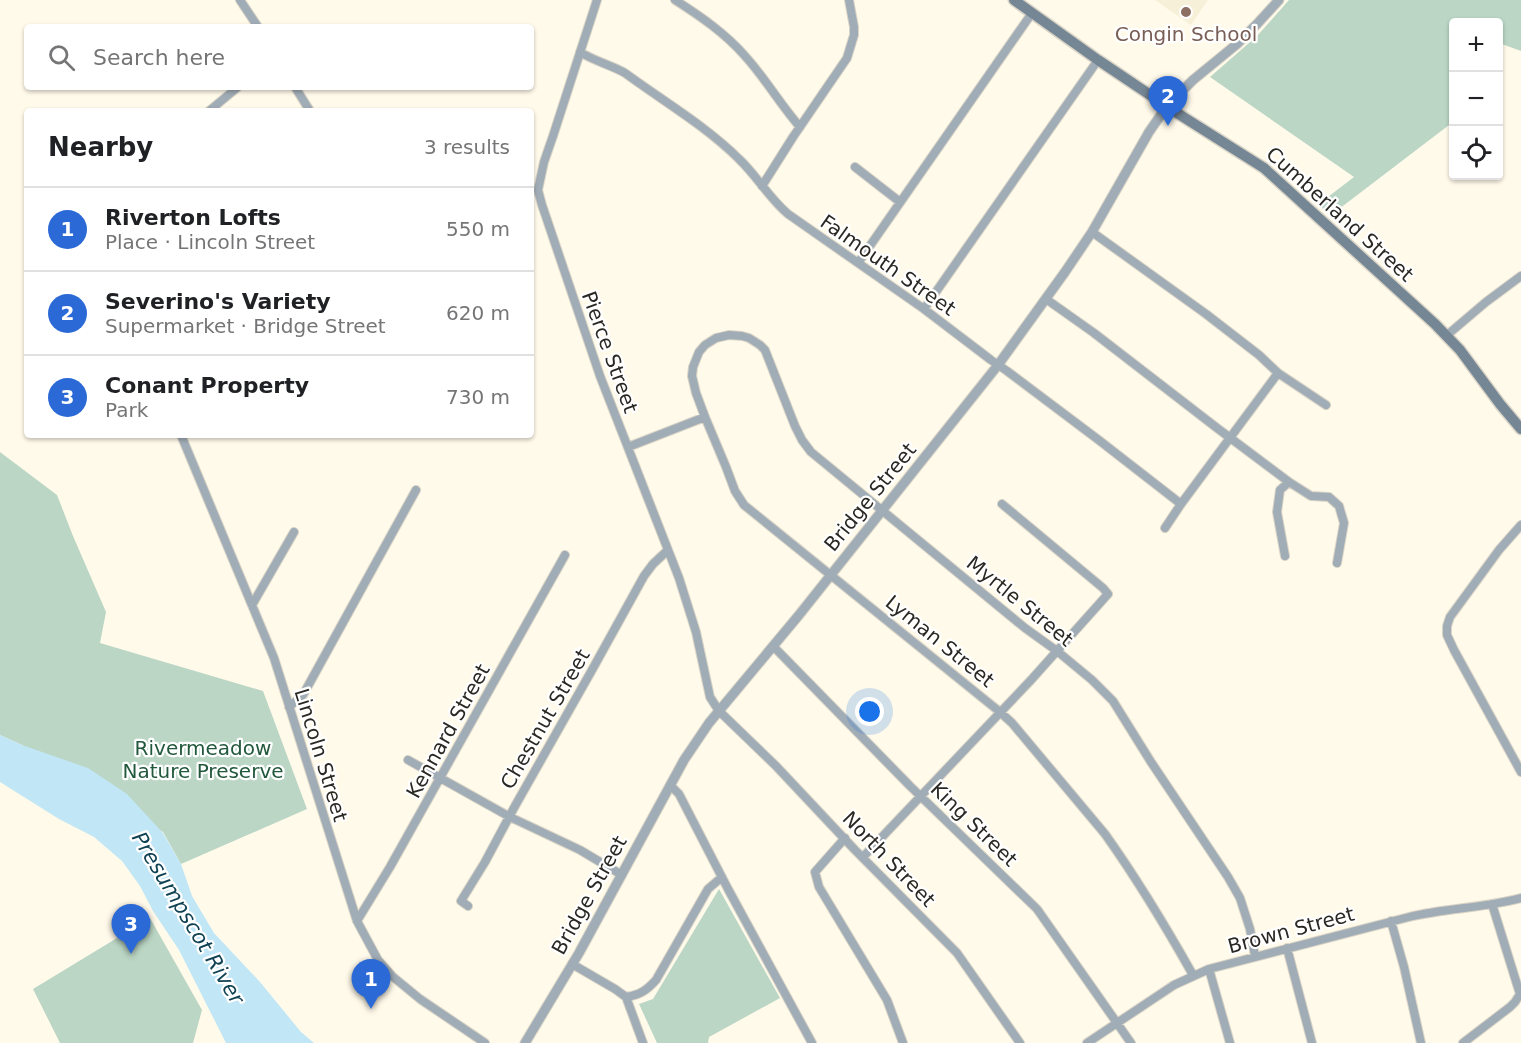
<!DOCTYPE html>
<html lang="en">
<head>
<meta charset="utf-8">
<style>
	:root { --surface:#fff; --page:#f6f6f6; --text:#202124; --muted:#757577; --line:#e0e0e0; --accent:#2b69d6 }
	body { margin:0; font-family:"DejaVu Sans",sans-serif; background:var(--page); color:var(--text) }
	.controls { position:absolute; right:18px; top:18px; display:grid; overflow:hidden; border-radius:6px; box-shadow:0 2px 4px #0004 }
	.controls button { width:54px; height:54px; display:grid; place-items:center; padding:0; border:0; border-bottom:2px solid var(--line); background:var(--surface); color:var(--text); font:30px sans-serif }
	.you { position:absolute; left:870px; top:712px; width:21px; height:21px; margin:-15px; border:4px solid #fff; border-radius:50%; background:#1a73e8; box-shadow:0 0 0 9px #1a73e833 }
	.badge { display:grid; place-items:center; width:39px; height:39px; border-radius:50%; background:var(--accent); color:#fff; font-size:20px; font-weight:700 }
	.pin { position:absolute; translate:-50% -50px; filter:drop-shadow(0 2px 3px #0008) }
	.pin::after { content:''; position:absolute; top:32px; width:21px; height:18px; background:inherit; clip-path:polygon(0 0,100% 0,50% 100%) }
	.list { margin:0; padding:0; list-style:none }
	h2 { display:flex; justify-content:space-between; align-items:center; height:78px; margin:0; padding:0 24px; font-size:26px }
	h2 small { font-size:20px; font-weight:400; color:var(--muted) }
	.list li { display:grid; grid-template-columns:39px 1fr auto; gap:18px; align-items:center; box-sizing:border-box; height:84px; padding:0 24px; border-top:2px solid var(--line) }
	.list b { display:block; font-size:22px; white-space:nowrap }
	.list p { margin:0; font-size:20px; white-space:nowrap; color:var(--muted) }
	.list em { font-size:20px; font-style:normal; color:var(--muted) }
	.icon { flex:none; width:33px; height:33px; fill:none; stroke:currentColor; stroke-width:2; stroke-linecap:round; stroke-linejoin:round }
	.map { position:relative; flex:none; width:1521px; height:1043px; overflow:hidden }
	.search { position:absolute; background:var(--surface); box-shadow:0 2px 4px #0004; left:24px; top:24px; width:510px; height:66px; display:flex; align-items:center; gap:15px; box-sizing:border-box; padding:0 21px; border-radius:6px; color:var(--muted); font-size:22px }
	.panel { position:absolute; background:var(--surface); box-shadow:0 2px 4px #0004; left:24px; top:108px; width:510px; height:330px; border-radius:6px }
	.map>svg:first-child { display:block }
	.built { fill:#f7f0d9 }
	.green { fill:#bbd6c5 }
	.water { fill:#c1e6f5 }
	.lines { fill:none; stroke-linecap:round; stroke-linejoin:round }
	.minor-casing { stroke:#d9d4c6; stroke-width:10 }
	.tertiary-casing { stroke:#d9d4c6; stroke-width:11 }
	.secondary-casing { stroke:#d9d4c6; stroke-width:13 }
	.minor { stroke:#a0acb6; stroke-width:8 }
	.tertiary { stroke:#a0acb6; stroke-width:9 }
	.secondary { stroke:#758695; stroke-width:10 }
	.education-dot { fill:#8d6e63; stroke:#fff; stroke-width:2 }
	.labels { text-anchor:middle; stroke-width:4.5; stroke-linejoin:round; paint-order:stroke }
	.education-label { font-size:20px; fill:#785e54; stroke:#fff }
	.street-label { font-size:20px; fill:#2a2822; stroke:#fff }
	.park-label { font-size:20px; fill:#22583c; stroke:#fff }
	.water-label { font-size:21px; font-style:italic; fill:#0f4253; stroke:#fff }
</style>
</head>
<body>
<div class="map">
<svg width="1521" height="1043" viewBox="0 0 1521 1043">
	<rect width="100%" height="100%" fill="#fffaea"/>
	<path class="built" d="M 1155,0 L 1208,0 L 1191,25 Z"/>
	<path class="green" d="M 1289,0 L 1521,0 L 1521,51 L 1499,43 L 1498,22 L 1454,22 L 1453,122 L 1335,212 L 1334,215 L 1335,220 L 1314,200 L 1319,202 L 1324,200 L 1354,177 L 1210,77 L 1257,36 Z
		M 0,452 L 57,495 L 73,536 L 106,612 L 100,643 L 263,691 L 307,809 L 181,864 L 163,832 L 22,745 L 0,735 Z
		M 719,889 L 780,998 L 709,1037 L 708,1043 L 657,1043 L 639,1004 L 653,999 Z
		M 150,918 L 202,1010 L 193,1043 L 60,1043 L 33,989 Z"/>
	<path class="water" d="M 0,735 L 22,745 L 88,768 L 127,794 L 163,833 L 181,864 L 192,896 L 214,933 L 260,982 L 301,1032 L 314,1043 L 226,1043 L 179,950 L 153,911 L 140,886 L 122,861 L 94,837 L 59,819 L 0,782 Z"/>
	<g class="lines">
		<defs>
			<path id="minor" d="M 240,0 L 258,27
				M 597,0 L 553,136 L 544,162 L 538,190 L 542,205 L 600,376 L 679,578 L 696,632 L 710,697 L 719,711 L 776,766 L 855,850 L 957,953 L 1020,1043
				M 675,0 C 700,16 725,33 745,56 C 765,78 780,104 800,127
				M 580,52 C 594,61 611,65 625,73 C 663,101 706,126 739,159 C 757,176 769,198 788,214 L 924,309 L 991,360 L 1007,371 L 1100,441 L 1181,504
				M 295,87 L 310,111
				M 209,111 L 238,87
				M 855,167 L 900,202
				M 762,186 L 793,137 L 847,58 L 854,35 L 854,27 L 849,0
				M 1092,232 L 1206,314 L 1259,355 L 1278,373 L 1326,405
				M 858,263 L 1032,13
				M 1046,299 L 1094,333 L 1217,428 L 1289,482 L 1311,496 L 1329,497 L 1339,506 L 1344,523 L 1337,563
				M 924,309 L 1098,60
				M 1446,336 L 1486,302 L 1521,276
				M 181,435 L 274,658 L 357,921 L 378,960 L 392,976 L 420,999 L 485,1043
				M 628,447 L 705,417
				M 1521,525 L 1499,550 L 1450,617 L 1447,626 L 1447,635 L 1454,650 L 1521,772
				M 1165,528 L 1181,504 L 1278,373
				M 1285,556 L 1277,512 L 1280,490 L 1289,482
				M 252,605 L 294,532
				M 773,646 L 910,786 L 1037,909 L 1131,1043
				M 289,707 L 303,695 L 416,490
				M 408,760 L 510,817 L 580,850 L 622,875
				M 670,785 L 679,794 L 728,889 L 812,1043
				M 845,838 L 815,872 L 819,887 L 887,1000 L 903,1043
				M 863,857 L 1031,680 L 1108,594 L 1103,588 L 1002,504
				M 468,906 L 461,901 L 485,862 L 515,806 L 592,670 L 644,576 L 653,564 L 668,550
				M 357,921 L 390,867 L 565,555
				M 1391,921 L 1404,967 L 1421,1043
				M 1287,948 L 1312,1043
				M 572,964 L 615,989 L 626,997 L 643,1043
				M 1209,969 L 1230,1043
				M 1193,975 C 1166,927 1137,879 1105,834 L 1012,723 L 1000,712 L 744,505 L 735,491 L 726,467 L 705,417 L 696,393 L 692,376 L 693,367 L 699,352 L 705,345 L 716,338 L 729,335 L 742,336 L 749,338 L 760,345 L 765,350 L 795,426 L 802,440 L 811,452 L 822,461 L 1025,628 L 1057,651 L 1092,680 L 1113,701 L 1151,762 L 1228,877 L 1240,898 L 1250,929 L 1255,956
				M 626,997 C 640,995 647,990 656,980 L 708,889 L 722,877
				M 1087,1043 L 1174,985 L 1209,969 L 1409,917 C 1446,908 1484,908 1521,898
				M 1463,1043 L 1510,1007 L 1515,1002 L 1520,994 L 1492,904"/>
			<path id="tertiary" d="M 525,1043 L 579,953 L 684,760 L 709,723 L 799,615 L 998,365 L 1065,272 L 1092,232 L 1149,132 L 1167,106 L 1193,80 L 1237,44 L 1257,24 L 1279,0"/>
			<path id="secondary" d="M 1014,0 L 1098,60 L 1177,113 L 1264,168 L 1435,324 L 1460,350 L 1500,404 L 1521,429"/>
		</defs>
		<use href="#minor" class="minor-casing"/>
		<use href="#tertiary" class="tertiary-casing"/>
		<use href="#secondary" class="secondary-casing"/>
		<use href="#minor" class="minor"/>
		<use href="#tertiary" class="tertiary"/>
		<use href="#secondary" class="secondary"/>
	</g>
	<circle class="education-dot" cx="1186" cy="12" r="6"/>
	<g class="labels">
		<g class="education-label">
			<text x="1186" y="41">Congin School</text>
		</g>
		<g class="street-label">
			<text transform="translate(1340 214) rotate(42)" y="7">Cumberland Street</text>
			<text transform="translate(888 265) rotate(35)" y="7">Falmouth Street</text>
			<text transform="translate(610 352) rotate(70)" y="7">Pierce Street</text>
			<text transform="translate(870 497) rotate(-51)" y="7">Bridge Street</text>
			<text transform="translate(1020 601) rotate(39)" y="7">Myrtle Street</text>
			<text transform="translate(940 641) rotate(39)" y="7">Lyman Street</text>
			<text transform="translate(545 719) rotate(-60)" y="7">Chestnut Street</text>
			<text transform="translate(448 731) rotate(-61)" y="7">Kennard Street</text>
			<text transform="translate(321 755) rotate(73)" y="7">Lincoln Street</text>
			<text transform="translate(974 824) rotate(44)" y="7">King Street</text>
			<text transform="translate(889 859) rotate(46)" y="7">North Street</text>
			<text transform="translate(589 895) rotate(-61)" y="7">Bridge Street</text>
			<text transform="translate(1291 930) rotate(-15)" y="7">Brown Street</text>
		</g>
		<g class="park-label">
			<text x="203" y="755">Rivermeadow<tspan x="203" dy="23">Nature Preserve</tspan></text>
		</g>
		<g class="water-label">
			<text transform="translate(188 918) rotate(59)" y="7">Presumpscot River</text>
		</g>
	</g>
</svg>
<div class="controls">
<button>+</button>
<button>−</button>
<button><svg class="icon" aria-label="locate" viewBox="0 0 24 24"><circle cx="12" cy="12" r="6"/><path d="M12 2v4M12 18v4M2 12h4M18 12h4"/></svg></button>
</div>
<div class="you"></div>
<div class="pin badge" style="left:371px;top:1009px">1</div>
<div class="pin badge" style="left:1168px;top:126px">2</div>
<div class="pin badge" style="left:131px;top:954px">3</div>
<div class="search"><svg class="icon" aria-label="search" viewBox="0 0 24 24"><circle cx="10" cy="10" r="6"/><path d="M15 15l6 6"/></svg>Search here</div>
<section class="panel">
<h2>Nearby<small>3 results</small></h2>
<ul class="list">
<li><span class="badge">1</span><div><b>Riverton Lofts</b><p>Place · Lincoln Street</p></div><em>550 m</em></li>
<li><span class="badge">2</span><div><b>Severino's Variety</b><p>Supermarket · Bridge Street</p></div><em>620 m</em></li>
<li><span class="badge">3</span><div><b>Conant Property</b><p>Park</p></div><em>730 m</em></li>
</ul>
</section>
</div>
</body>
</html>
